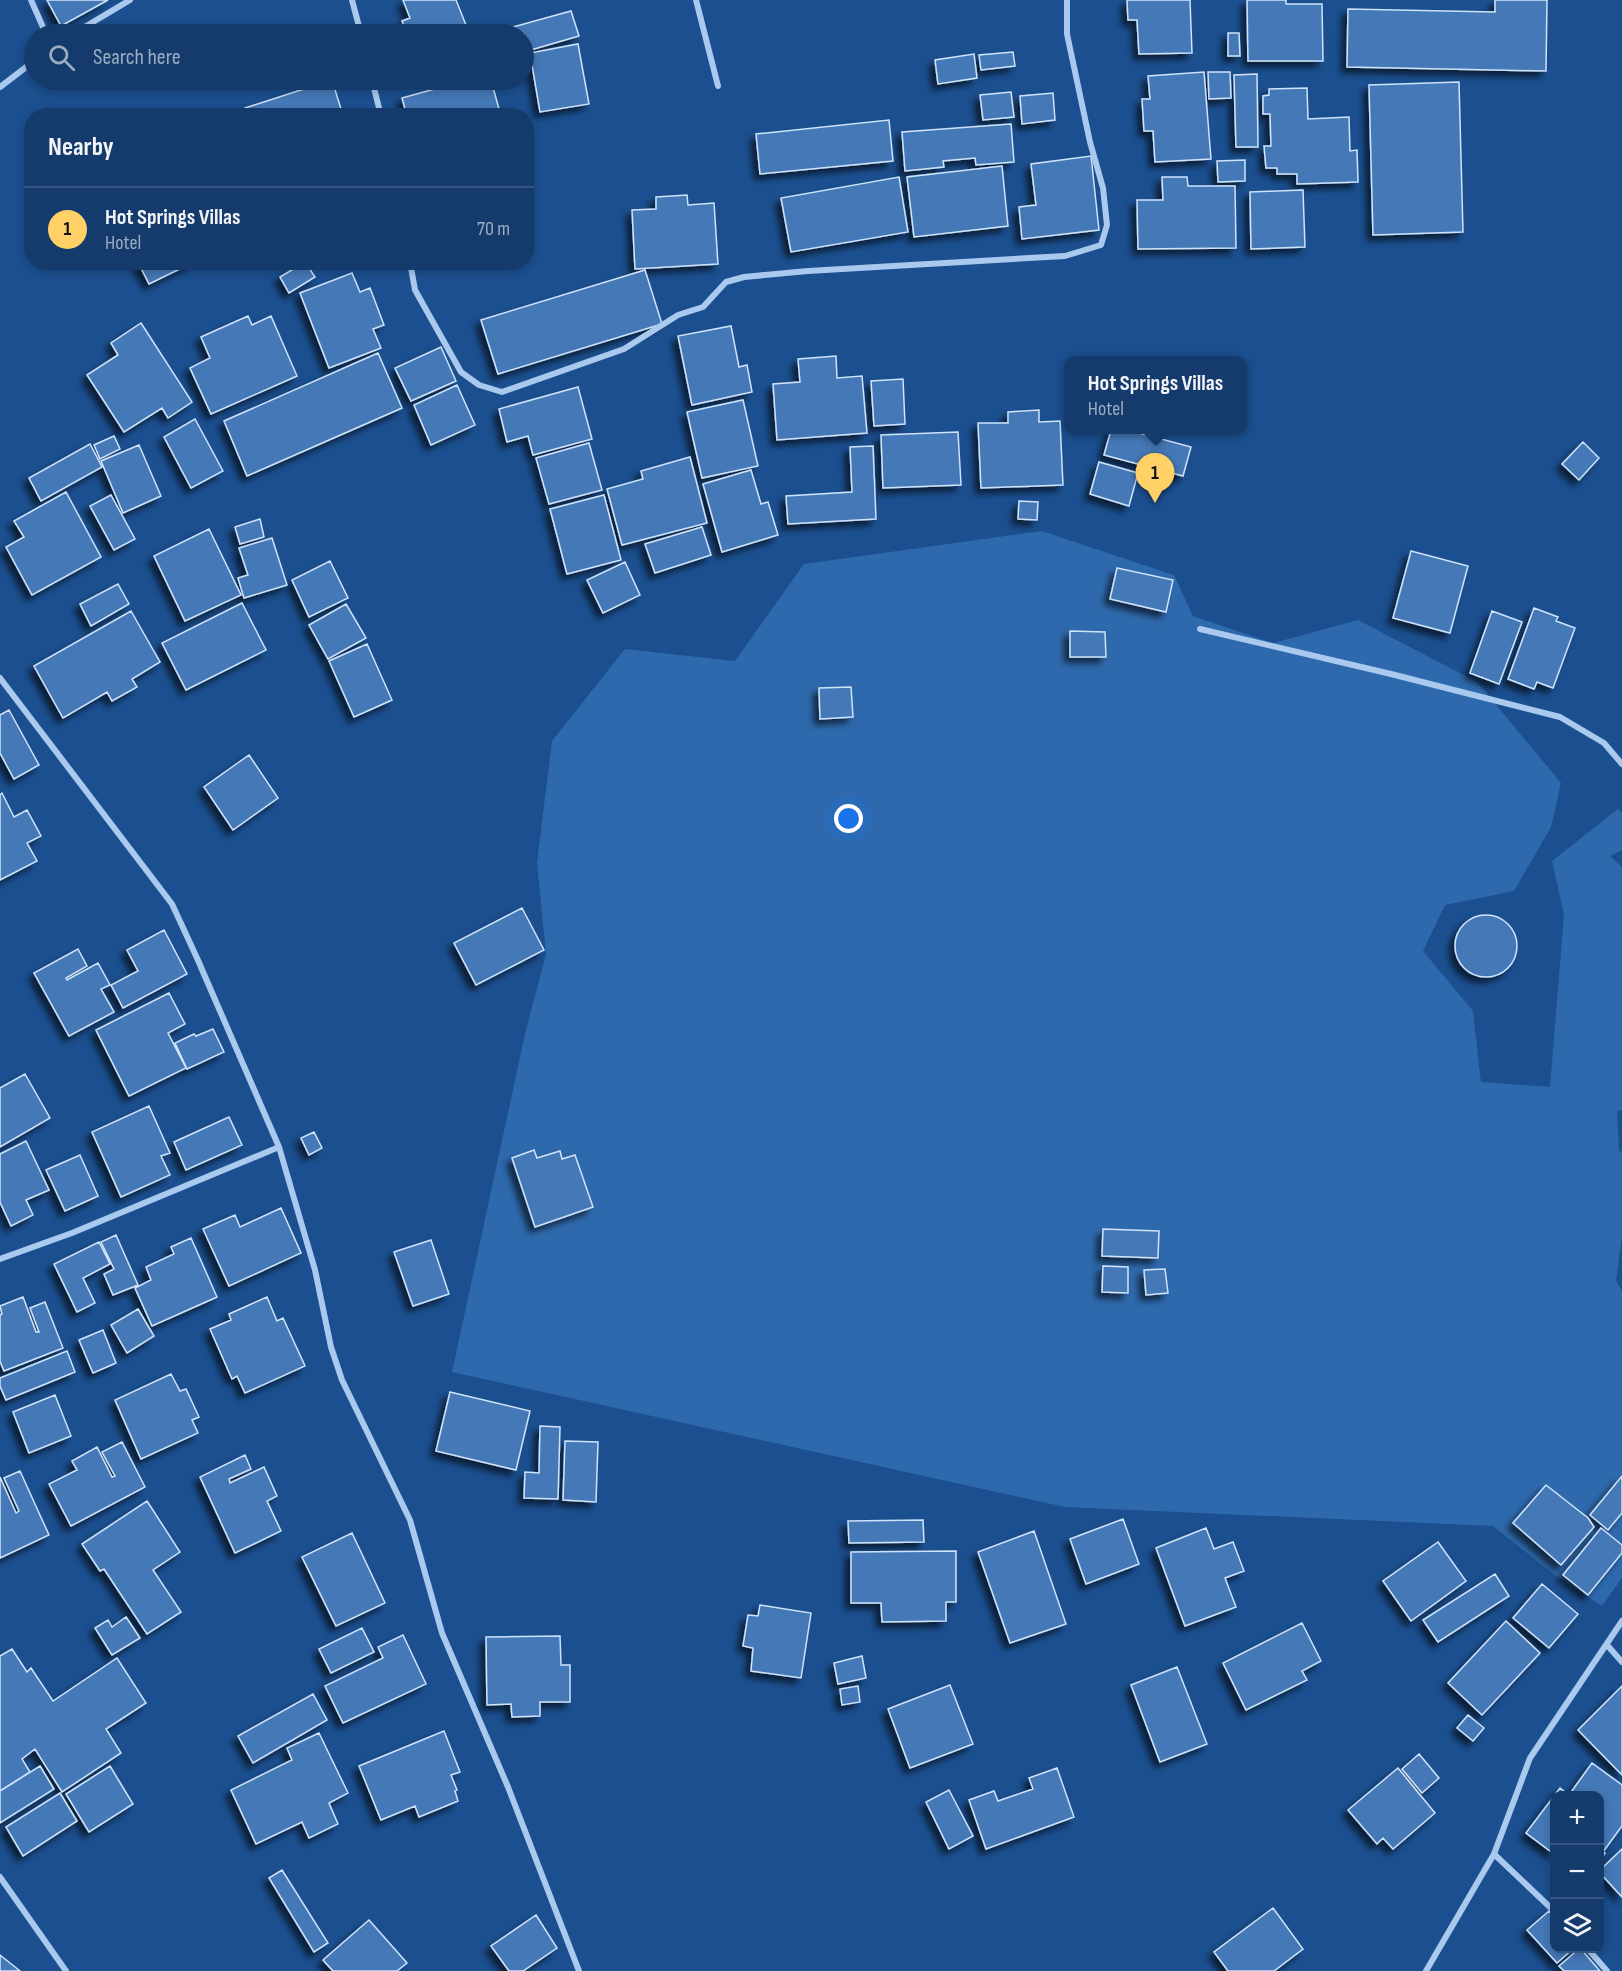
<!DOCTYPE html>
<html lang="en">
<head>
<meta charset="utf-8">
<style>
	:root { --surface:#143b6b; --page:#1d4271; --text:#f1f3f6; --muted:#9dadc1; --line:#33557e; --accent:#ffd166 }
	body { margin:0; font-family:"Sofia Sans Condensed",sans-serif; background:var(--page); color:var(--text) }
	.controls { position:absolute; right:18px; bottom:18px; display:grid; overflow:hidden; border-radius:12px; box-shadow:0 3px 9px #0003 }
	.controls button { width:54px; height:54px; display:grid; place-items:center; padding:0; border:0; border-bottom:2px solid var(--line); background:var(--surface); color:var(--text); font:30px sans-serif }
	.you { position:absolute; left:849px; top:819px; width:21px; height:21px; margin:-15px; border:4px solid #fff; border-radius:50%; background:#1a73e8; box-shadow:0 0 0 9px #1a73e833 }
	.badge { display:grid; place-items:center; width:39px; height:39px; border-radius:50%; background:var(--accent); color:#111; font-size:20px; font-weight:700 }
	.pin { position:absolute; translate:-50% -50px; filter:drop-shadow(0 2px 3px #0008) }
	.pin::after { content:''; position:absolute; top:32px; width:21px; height:18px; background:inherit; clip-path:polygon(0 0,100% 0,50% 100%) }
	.popup { position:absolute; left:1064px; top:356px; width:183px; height:78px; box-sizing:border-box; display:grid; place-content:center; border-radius:12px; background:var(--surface); filter:drop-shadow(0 2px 4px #0005); font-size:20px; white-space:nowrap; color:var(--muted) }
	.popup b { font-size:22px; color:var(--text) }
	.popup::after { content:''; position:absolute; left:50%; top:100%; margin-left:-12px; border:12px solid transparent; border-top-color:var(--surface) }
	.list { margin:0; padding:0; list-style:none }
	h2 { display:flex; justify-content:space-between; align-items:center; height:78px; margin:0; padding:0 24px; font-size:26px }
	h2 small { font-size:20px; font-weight:400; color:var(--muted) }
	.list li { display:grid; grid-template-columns:39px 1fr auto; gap:18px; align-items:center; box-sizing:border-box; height:84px; padding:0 24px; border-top:2px solid var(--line) }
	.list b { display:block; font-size:22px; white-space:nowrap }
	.list p { margin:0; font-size:20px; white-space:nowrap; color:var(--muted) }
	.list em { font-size:20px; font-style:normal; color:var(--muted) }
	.icon { flex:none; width:33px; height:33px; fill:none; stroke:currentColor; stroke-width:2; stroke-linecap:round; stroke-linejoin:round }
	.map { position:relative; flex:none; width:1622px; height:1971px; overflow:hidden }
	.search { position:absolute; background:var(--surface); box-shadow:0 3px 9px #0003; left:24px; top:24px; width:510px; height:66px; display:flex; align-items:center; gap:15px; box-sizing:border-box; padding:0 21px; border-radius:33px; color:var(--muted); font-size:22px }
	.panel { position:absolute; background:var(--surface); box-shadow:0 3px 9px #0003; left:24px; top:108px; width:510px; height:162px; border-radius:24px }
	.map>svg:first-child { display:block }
	.green { fill:#2e69ad }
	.building { fill:#4478b7; stroke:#cfe3fa; stroke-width:1.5; filter:url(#shadow) }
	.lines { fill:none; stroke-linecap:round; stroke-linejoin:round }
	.minor { stroke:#a9c9ee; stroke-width:6 }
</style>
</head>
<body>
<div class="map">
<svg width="1622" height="1971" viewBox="0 0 1622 1971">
	<defs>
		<filter id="shadow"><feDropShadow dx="-5.5" dy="5.5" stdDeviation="3" flood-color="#0009"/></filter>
	</defs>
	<rect width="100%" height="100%" fill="#1b4f8f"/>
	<path class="green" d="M 1042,531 L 1174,575 L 1193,616 L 1273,643 L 1358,620 L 1477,682 L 1561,783 L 1551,827 L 1514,891 L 1445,905 L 1423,951 L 1473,1011 L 1481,1082 L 1550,1087 L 1564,915 L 1552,861 L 1618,809 L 1622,813 L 1622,850 L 1610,856 L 1622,867 L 1622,1110 L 1617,1111 L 1619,1151 L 1622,1152 L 1622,1236 L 1616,1281 L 1622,1291 L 1622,1578 L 1602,1606 L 1552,1573 L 1493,1526 L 1065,1507 L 452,1372 L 525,1034 L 546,954 L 537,863 L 552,741 L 625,649 L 735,661 L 804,564 Z"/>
	<path class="building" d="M 47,0 L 108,0 L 61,26 Z
		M 403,0 L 456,0 L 466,25 L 442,34 L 407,34 L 402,21 L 410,18 Z
		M 1127,0 L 1190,0 L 1192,53 L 1139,54 L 1137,20 L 1128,20 Z
		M 1247,0 L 1286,0 L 1286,4 L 1322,4 L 1323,61 L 1248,61 Z
		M 1495,0 L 1547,0 L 1546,71 L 1347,67 L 1348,9 L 1495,12 Z
		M 571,11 L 579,36 L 524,52 L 524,34 L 488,34 Z
		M 477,27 L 480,34 L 451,34 Z
		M 1228,33 L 1239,33 L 1240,56 L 1228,56 Z
		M 578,44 L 589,104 L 540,112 L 530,53 Z
		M 1013,52 L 1015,66 L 981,70 L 979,55 Z
		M 974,54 L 977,78 L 938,84 L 935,60 Z
		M 1204,72 L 1211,159 L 1155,162 L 1153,131 L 1144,131 L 1142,99 L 1150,99 L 1148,76 Z
		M 1208,72 L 1230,72 L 1231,98 L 1209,99 Z
		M 1257,74 L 1258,147 L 1236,147 L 1234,75 Z
		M 332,80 L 341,109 L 323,116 L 247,116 L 245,108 Z
		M 467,80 L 491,80 L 499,109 L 474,116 L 407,116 L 402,98 Z
		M 1459,82 L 1463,232 L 1373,235 L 1369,85 Z
		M 1307,88 L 1308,119 L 1349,117 L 1350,151 L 1357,150 L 1358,182 L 1297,184 L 1297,174 L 1277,174 L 1277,168 L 1266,168 L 1264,146 L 1271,146 L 1270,114 L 1263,114 L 1263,96 L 1269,95 L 1269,89 Z
		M 1011,92 L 1014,117 L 983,120 L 980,95 Z
		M 1053,93 L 1055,120 L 1022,124 L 1020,96 Z
		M 889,120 L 893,161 L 760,174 L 756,134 Z
		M 1011,124 L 1014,162 L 976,165 L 975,158 L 943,161 L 944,167 L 905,171 L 902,132 Z
		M 1091,156 L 1099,230 L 1022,239 L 1019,207 L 1036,205 L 1031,164 Z
		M 1245,160 L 1245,181 L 1218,182 L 1217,161 Z
		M 1002,166 L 1008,226 L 914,237 L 907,177 Z
		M 899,177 L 908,232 L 791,252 L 781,198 Z
		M 1162,177 L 1187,177 L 1188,186 L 1235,186 L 1236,248 L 1138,249 L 1137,200 L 1163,200 Z
		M 1303,190 L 1305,247 L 1251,249 L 1250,192 Z
		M 687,195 L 688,205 L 714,203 L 718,264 L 635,269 L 632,210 L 656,209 L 656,197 Z
		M 138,262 L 194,262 L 149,284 Z
		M 305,262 L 315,277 L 289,293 L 280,277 Z
		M 645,270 L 662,324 L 498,374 L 481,320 Z
		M 352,273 L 360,292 L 370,288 L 384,325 L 373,329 L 381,348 L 329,368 L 300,293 Z
		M 248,316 L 252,325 L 271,316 L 297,376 L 211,414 L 190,368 L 210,358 L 201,337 Z
		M 141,323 L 192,402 L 168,418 L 162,408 L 124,432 L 87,375 L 118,355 L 111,343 Z
		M 731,326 L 739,367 L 747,365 L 752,392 L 692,405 L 678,336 Z
		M 441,347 L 456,381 L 411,401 L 395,368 Z
		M 378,353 L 402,408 L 247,476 L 224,421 Z
		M 836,356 L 837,378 L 862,376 L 867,433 L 777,440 L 773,384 L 800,382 L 798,359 Z
		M 903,379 L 905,424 L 874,426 L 871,381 Z
		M 457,385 L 475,425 L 431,445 L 414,405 Z
		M 578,387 L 592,439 L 533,455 L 528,436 L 507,442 L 499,409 Z
		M 743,400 L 758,466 L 702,478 L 687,412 Z
		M 1039,410 L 1039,422 L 1060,421 L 1063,485 L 981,488 L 978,423 L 1008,423 L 1008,412 Z
		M 195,419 L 223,471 L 191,488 L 164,437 Z
		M 1111,430 L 1128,430 L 1191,447 L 1183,476 L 1104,455 Z
		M 958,432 L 961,485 L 883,488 L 881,435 Z
		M 114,436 L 120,449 L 100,459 L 94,445 Z
		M 1583,442 L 1599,458 L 1579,480 L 1562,464 Z
		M 589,443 L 602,490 L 549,504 L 536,458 Z
		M 90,444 L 102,467 L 41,501 L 29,478 Z
		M 139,445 L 161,496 L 123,513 L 101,461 Z
		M 873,446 L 876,519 L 788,524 L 786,496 L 852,492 L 850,447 Z
		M 690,457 L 707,523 L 622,545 L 607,489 L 643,479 L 641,471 Z
		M 1099,462 L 1138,473 L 1129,506 L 1090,494 Z
		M 751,470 L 761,504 L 768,502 L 778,535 L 722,552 L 703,484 Z
		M 66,492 L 101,557 L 32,595 L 6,547 L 24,537 L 14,521 Z
		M 111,495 L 135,539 L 114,550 L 90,506 Z
		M 604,495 L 621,560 L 567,574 L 550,509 Z
		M 1019,501 L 1038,502 L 1037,520 L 1018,519 Z
		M 260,519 L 264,537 L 240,544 L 235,527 Z
		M 702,527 L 711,555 L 655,573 L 645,544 Z
		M 209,529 L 241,595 L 185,621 L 154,556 Z
		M 272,538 L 287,585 L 244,598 L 238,578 L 248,575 L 239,548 Z
		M 1411,551 L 1468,566 L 1450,633 L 1393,618 Z
		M 330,561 L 348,598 L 309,617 L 292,580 Z
		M 625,562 L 640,595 L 603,613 L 587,580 Z
		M 1117,568 L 1173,580 L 1166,612 L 1110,599 Z
		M 118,584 L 129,604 L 91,626 L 80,604 Z
		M 242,603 L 266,650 L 186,690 L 162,643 Z
		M 346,604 L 366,638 L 328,659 L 309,625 Z
		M 1534,608 L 1558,617 L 1556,621 L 1575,628 L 1553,688 L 1537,682 L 1534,689 L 1508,679 Z
		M 131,611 L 160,662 L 132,679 L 137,687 L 112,701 L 107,692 L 63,718 L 34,666 Z
		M 1492,611 L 1522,622 L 1499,684 L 1470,673 Z
		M 1070,631 L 1105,632 L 1106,657 L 1070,657 Z
		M 367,644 L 392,700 L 354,717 L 329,661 Z
		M 851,687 L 853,717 L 820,719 L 819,688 Z
		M 9,710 L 39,765 L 14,779 L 0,753 L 0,715 Z
		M 249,755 L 278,798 L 233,830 L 204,787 Z
		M 2,793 L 14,817 L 27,810 L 41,836 L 27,843 L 37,861 L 0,880 L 0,795 Z
		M 522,908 L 544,950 L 476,985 L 454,943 Z
		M1455 946a31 31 0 1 1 62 0a31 31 0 1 1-62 0Z
		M 164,930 L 187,974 L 123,1008 L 111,985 L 138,971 L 127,950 Z
		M 78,949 L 87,966 L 66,978 L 67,980 L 98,963 L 110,985 L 101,989 L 114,1012 L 69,1036 L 34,973 Z
		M 169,993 L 185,1024 L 168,1033 L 186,1068 L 129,1096 L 96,1030 Z
		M 213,1029 L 224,1052 L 187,1069 L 175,1043 L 194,1034 L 196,1036 Z
		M 25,1074 L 50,1118 L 0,1147 L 0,1088 Z
		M 149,1106 L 170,1153 L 161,1156 L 170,1175 L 121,1197 L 92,1132 Z
		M 229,1117 L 242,1145 L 186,1170 L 174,1142 Z
		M 314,1132 L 322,1148 L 309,1155 L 301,1138 Z
		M 26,1141 L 49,1190 L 26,1200 L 33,1215 L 11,1226 L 0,1202 L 0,1154 Z
		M 534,1150 L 537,1158 L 560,1151 L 562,1159 L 575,1155 L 593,1207 L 535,1227 L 512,1158 Z
		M 80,1155 L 98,1196 L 65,1211 L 46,1170 Z
		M 281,1208 L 301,1253 L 229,1286 L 203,1229 L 235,1215 L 240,1227 Z
		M 1103,1229 L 1159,1231 L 1158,1258 L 1102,1256 Z
		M 116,1235 L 138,1285 L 113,1295 L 104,1274 L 114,1269 L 101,1242 Z
		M 191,1238 L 217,1297 L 152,1326 L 135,1288 L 151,1280 L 146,1267 L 174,1254 L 171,1247 Z
		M 431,1240 L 449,1294 L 413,1306 L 394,1252 Z
		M 99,1242 L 110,1264 L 83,1278 L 95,1303 L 77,1312 L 54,1264 Z
		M 1103,1266 L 1128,1267 L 1128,1293 L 1102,1292 Z
		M 1165,1269 L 1168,1293 L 1146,1295 L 1144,1270 Z
		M 23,1297 L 36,1332 L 39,1332 L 30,1308 L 45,1302 L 63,1348 L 4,1371 L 0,1361 L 0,1315 L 2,1314 L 0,1306 Z
		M 267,1297 L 277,1321 L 283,1318 L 305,1366 L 245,1393 L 237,1376 L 232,1379 L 210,1329 L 231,1320 L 229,1314 Z
		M 138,1309 L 154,1336 L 127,1353 L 111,1325 Z
		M 103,1330 L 116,1363 L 93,1373 L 79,1340 Z
		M 67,1351 L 75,1372 L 6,1400 L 0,1386 L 0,1378 Z
		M 171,1374 L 180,1391 L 186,1389 L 199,1417 L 192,1420 L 198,1433 L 141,1459 L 115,1400 Z
		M 450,1392 L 530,1411 L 516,1470 L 436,1451 Z
		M 55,1395 L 71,1436 L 29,1453 L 13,1412 Z
		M 540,1426 L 560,1427 L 558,1499 L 524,1498 L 525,1472 L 539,1473 Z
		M 565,1441 L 598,1442 L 596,1502 L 563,1500 Z
		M 122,1442 L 145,1487 L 71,1526 L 49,1484 L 77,1470 L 72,1461 L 97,1447 L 112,1477 L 115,1476 L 102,1452 Z
		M 245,1455 L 251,1469 L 229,1479 L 230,1483 L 264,1467 L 277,1496 L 267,1501 L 281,1531 L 235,1553 L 200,1477 Z
		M 20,1471 L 49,1535 L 0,1558 L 0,1477 L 16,1513 L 19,1511 L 4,1478 Z
		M 1622,1476 L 1622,1513 L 1608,1530 L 1590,1515 Z
		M 1546,1485 L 1588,1518 L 1594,1527 L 1561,1565 L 1513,1523 Z
		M 147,1501 L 180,1552 L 153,1570 L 181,1612 L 147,1634 L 104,1569 L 100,1571 L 82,1544 Z
		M 1123,1519 L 1139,1564 L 1086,1584 L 1070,1539 Z
		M 923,1520 L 924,1542 L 849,1543 L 848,1521 Z
		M 1206,1528 L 1214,1549 L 1233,1542 L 1244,1571 L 1225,1578 L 1236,1607 L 1185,1626 L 1156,1548 Z
		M 1601,1528 L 1622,1545 L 1622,1553 L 1588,1595 L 1563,1575 Z
		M 1034,1531 L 1066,1624 L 1010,1643 L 978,1552 Z
		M 352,1533 L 385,1603 L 336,1626 L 302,1557 Z
		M 1438,1542 L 1466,1581 L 1411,1621 L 1383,1581 Z
		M 956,1551 L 956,1602 L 946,1602 L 946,1621 L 882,1622 L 881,1603 L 851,1603 L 851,1552 Z
		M 1495,1574 L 1509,1596 L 1438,1642 L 1423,1620 Z
		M 1542,1584 L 1578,1614 L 1549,1648 L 1513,1618 Z
		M 760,1605 L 811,1613 L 801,1678 L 751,1671 L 753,1648 L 743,1646 L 748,1615 L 758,1616 Z
		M 126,1617 L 140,1638 L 112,1655 L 95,1628 L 108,1620 L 112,1627 Z
		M 1506,1621 L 1540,1653 L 1482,1715 L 1448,1683 Z
		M 1302,1623 L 1321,1661 L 1302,1671 L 1307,1680 L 1246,1710 L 1223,1663 Z
		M 362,1628 L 374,1652 L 331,1673 L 319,1649 Z
		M 403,1635 L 426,1684 L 343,1723 L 325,1686 L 383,1658 L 378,1647 Z
		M 560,1636 L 561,1665 L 570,1665 L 570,1702 L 540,1702 L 540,1716 L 512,1717 L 511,1704 L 487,1705 L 486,1637 Z
		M 12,1649 L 27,1672 L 31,1668 L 53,1701 L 117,1658 L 146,1703 L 106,1729 L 121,1753 L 62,1792 L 35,1749 L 22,1759 L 30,1772 L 0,1791 L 0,1656 Z
		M 862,1656 L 866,1678 L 838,1684 L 834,1663 Z
		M 1177,1667 L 1207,1744 L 1160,1762 L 1131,1685 Z
		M 950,1685 L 973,1744 L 910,1768 L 888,1709 Z
		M 858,1686 L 860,1702 L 842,1705 L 840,1689 Z
		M 1622,1686 L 1622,1775 L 1578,1730 Z
		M 313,1694 L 327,1720 L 253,1763 L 238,1736 Z
		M 1468,1715 L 1484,1728 L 1473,1741 L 1457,1728 Z
		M 444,1731 L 460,1772 L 451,1775 L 457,1790 L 455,1791 L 458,1801 L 419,1817 L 415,1806 L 381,1820 L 359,1766 Z
		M 319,1733 L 348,1793 L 329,1803 L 338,1824 L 309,1838 L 302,1822 L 256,1844 L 231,1790 L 292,1760 L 287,1748 Z
		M 1419,1754 L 1439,1778 L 1422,1793 L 1402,1769 Z
		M 1592,1763 L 1622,1785 L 1622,1826 L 1603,1852 L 1605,1853 L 1600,1861 L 1600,1796 L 1554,1796 L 1554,1854 L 1526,1833 L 1560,1788 L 1569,1795 Z
		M 40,1766 L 54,1789 L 0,1823 L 0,1791 Z
		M 110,1766 L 133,1804 L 89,1832 L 66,1794 Z
		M 1057,1768 L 1074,1817 L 986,1849 L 969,1800 L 994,1791 L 998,1801 L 1033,1789 L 1029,1778 Z
		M 1398,1768 L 1435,1813 L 1393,1849 L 1383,1838 L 1377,1844 L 1348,1810 Z
		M 949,1790 L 973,1836 L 949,1849 L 926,1802 Z
		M 60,1793 L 77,1821 L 23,1856 L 6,1827 Z
		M 1622,1849 L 1622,1897 L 1600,1873 L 1600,1870 Z
		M 282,1870 L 328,1943 L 314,1952 L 269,1878 Z
		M 1273,1908 L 1303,1949 L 1274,1971 L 1228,1971 L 1214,1952 Z
		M 1549,1911 L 1554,1917 L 1554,1948 L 1574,1948 L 1557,1963 L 1527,1930 Z
		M 536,1915 L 557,1948 L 523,1971 L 509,1971 L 491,1946 Z
		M 369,1920 L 407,1963 L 397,1971 L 333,1971 L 323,1960 Z
		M 1580,1948 L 1600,1971 L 1564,1971 L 1559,1966 Z
		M 0,1955 L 20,1971 L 0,1971 Z"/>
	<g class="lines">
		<path class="minor" d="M 31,0 L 46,34
			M 352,0 L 361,34
			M 696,0 L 718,86
			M 73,34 L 130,0
			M 372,80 L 381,116
			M 0,87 L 34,61
			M 410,262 L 415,290 L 461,372 L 479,385 L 502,392 L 624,349 L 678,315 L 703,307 L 726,282 L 744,277 L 808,271 L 1065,256 L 1101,245 L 1107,225 L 1103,188 L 1090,142 L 1067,34 L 1067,0
			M 1200,629 L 1391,674 L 1560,717 L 1604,743 L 1622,764
			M 0,678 L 172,904 L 197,958 L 279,1147 L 315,1270 L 331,1347 L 342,1380 L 410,1520 L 442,1633 L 508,1787 L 579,1971
			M 0,1259 L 72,1233 L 279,1147
			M 1607,1645 L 1622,1662
			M 1494,1854 L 1554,1911
			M 0,1877 L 66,1971
			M 1587,1948 L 1607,1971
			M 1426,1971 L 1494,1854 L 1530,1758 L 1622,1621"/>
	</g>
</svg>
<div class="controls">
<button>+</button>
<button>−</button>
<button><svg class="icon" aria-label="layers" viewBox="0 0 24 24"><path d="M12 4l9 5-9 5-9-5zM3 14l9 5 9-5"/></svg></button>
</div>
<div class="you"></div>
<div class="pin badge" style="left:1155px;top:503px">1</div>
<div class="popup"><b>Hot Springs Villas</b>Hotel</div>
<div class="search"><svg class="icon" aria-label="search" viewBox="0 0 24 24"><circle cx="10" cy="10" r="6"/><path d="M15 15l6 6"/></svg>Search here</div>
<section class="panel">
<h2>Nearby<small></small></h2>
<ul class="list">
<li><span class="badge">1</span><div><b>Hot Springs Villas</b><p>Hotel</p></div><em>70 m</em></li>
</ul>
</section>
</div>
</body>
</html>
